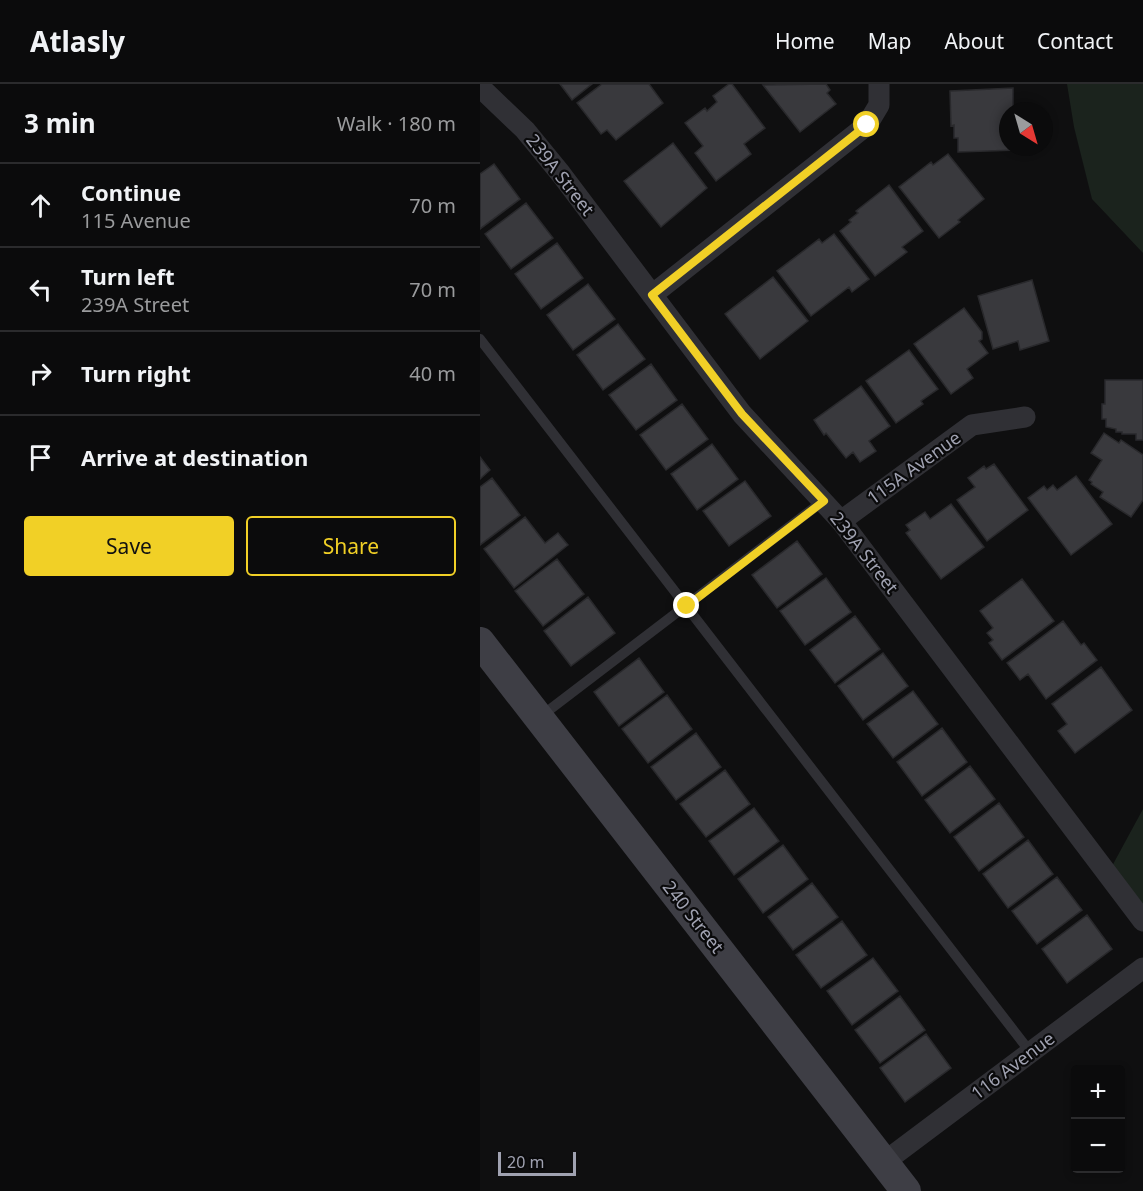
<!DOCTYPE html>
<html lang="en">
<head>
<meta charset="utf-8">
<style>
	:root { --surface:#0b0b0c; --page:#19191a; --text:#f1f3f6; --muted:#9a9b9d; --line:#2b2b2d; --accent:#f1d026 }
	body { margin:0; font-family:"Noto Sans",sans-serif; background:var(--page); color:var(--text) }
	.controls { position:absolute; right:18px; bottom:18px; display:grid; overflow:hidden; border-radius:6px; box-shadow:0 3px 9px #0003 }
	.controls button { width:54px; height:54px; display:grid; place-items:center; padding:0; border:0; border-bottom:2px solid var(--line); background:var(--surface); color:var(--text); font:30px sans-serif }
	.compass { position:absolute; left:519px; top:18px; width:54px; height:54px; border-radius:50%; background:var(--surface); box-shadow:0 3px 9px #0003; rotate:143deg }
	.scale { position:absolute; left:18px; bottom:15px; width:78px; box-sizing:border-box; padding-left:6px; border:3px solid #a0a2b1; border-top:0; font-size:16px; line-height:21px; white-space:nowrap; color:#a0a2b1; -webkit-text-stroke:4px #0a0a0b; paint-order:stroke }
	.stop { position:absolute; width:18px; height:18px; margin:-14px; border:4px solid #f1d026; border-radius:50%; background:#fff }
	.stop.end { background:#f1d026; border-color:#fff; box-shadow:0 2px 6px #0008 }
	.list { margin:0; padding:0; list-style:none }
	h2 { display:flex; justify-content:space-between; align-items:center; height:78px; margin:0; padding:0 24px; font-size:26px }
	h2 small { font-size:20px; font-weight:400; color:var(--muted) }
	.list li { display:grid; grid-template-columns:39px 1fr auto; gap:18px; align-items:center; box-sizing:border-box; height:84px; padding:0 24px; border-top:2px solid var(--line) }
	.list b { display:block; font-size:22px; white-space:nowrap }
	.list p { margin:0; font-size:20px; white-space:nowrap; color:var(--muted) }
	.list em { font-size:20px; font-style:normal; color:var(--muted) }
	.actions { display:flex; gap:12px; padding:18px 24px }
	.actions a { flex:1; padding:14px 0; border:2px solid var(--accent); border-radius:6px; text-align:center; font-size:21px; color:var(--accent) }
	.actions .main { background:var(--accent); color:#111 }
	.icon { flex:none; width:33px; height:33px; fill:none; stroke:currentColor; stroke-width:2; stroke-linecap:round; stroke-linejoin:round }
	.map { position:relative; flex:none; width:663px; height:1107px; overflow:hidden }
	header { display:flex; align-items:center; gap:36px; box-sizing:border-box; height:84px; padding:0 30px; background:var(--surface); border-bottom:2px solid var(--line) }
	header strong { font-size:28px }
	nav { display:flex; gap:33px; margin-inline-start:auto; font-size:21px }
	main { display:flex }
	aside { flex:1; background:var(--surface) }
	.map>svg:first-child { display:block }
	.green { fill:#1b231d }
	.building { fill:#39393d; stroke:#29292c; stroke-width:1.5 }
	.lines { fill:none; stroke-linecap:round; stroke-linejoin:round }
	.lane { stroke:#303035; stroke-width:10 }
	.street { stroke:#303035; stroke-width:21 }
	.secondary { stroke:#3e3e45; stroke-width:30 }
	.route { stroke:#f1d026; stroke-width:8 }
	.labels { text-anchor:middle; stroke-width:4.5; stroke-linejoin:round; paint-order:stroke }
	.street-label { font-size:18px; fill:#a0a2b1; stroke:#0a0a0b }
</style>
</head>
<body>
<header>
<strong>Atlasly</strong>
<nav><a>Home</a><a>Map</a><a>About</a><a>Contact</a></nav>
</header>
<main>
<aside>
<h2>3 min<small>Walk · 180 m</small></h2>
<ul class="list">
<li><svg class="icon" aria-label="ahead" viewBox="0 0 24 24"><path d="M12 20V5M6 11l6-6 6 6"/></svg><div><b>Continue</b><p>115 Avenue</p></div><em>70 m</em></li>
<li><svg class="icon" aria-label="left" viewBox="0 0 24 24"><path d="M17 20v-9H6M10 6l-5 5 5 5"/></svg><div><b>Turn left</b><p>239A Street</p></div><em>70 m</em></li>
<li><svg class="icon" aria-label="right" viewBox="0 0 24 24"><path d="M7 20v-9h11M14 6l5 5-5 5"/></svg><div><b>Turn right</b></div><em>40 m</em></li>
<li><svg class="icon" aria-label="arrive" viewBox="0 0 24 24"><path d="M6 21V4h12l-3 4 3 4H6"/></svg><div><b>Arrive at destination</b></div></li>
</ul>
<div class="actions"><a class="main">Save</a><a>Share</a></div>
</aside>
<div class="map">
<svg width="663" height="1107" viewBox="0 0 663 1107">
	<rect width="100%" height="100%" fill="#0f0f10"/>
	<path class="green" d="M 587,0 L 663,0 L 663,169 L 612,115 L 594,43 Z
		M 663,725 L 663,826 L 631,784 Z"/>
	<path class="building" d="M 80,0 L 112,0 L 92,16 Z
		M 122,0 L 169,0 L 183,19 L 136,56 L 127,46 L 121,50 L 97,19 Z
		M 249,0 L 252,0 L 285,44 L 264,60 L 271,70 L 236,97 L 215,69 L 223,62 L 205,39 L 225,24 L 227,27 L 237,18 L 233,12 Z
		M 346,0 L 350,6 L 347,9 L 356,20 L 320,48 L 283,1 Z
		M 533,4 L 533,27 L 528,29 L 528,63 L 540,63 L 540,66 L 478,68 L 478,54 L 474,54 L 474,41 L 471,42 L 470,7 Z
		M 193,59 L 227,104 L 181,143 L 144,97 Z
		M 468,70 L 504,115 L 478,136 L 480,138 L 459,154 L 419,103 L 451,78 L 453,81 Z
		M 14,80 L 40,115 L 0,145 L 0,90 Z
		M 409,101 L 443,147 L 422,163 L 427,168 L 395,192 L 360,147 L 371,138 L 369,136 L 378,129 L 376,127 Z
		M 46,119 L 73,154 L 31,185 L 5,150 Z
		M 354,150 L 389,195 L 372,208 L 369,203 L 331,232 L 297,187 L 339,155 L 342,159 Z
		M 77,159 L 103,194 L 61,225 L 35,190 Z
		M 293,193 L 328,237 L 280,275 L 245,230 Z
		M 552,196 L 569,257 L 540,266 L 538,257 L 513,265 L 498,212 Z
		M 108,200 L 135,235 L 93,266 L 67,231 Z
		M 484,224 L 502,248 L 502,255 L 499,257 L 508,269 L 487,285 L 493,294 L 471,310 L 434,260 Z
		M 138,240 L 165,275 L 123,306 L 97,271 Z
		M 429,266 L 458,305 L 441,317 L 443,320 L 416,339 L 386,297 Z
		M 171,280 L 197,316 L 156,346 L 129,311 Z
		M 625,296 L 663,296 L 663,356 L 656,356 L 656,350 L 642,350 L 642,348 L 636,348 L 636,345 L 626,343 L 626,335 L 622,335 L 622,320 L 625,320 Z
		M 381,302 L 410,342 L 389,357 L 396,367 L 380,378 L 373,368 L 366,374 L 346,349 L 344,351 L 334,336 Z
		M 202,320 L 228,355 L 186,386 L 160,351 Z
		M 624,349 L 639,359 L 641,356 L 663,371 L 663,416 L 651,433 L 620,413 L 623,408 L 611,400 L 612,398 L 609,396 L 622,376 L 611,369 Z
		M 232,360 L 258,395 L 217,426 L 191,390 Z
		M 0,373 L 10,386 L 0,395 Z
		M 514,380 L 548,426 L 507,457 L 477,416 L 495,403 L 488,394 L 504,382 L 506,385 Z
		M 596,392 L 632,440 L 591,471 L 548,414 L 564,402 L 567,406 L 573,401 L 577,406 Z
		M 12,394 L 40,431 L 0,461 L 0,403 Z
		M 265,397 L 291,432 L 249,462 L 223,427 Z
		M 471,420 L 504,463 L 461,495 L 426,449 L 430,446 L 426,441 L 445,428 L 450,435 Z
		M 45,433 L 65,459 L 78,449 L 88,461 L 34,504 L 4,465 Z
		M 317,457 L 342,490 L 297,524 L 272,491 Z
		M 77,475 L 104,510 L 63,542 L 35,507 Z
		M 346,494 L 371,528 L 325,561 L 300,527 Z
		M 542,495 L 574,537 L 522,576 L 509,559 L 513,556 L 507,549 L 513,544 L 500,527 Z
		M 108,513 L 135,549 L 91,582 L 64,547 Z
		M 375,532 L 400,565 L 355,599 L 330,566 Z
		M 583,537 L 601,561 L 604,559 L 617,576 L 566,615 L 548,590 L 540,596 L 527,579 Z
		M 403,569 L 428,602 L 383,636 L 358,602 Z
		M 159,574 L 184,608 L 139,642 L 114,608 Z
		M 621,583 L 652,626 L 595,669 L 578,647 L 587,640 L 572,620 Z
		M 433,607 L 458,640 L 413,674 L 387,640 Z
		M 187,611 L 212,645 L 168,679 L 142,645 Z
		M 462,644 L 487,678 L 442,712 L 417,678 Z
		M 216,649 L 241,683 L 196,716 L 171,683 Z
		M 490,682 L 515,715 L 470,749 L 445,716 Z
		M 245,686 L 270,720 L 226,753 L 200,720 Z
		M 519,719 L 544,753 L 499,787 L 474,753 Z
		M 274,724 L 299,757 L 254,791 L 229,757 Z
		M 548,756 L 573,790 L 528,824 L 503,790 Z
		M 303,761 L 328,795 L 283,829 L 258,795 Z
		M 577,793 L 602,826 L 557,860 L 532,827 Z
		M 332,799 L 358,833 L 313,866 L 288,833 Z
		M 607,831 L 632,865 L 587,899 L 562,865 Z
		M 362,837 L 387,871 L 341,904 L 316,871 Z
		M 393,874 L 418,907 L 372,941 L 347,907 Z
		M 420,912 L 445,946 L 400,979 L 375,946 Z
		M 446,950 L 471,984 L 425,1018 L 400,984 Z"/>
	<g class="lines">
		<path class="lane" d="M 0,255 L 551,969
			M 60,633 L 343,417"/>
		<path class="street" d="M 0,3 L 45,46 L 81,90 L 262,330 L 361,437 L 663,837
			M 172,211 L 387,41 L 399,21 L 399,0
			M 361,437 L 492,341 L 545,333
			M 403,1079 L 663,884"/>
		<path class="secondary" d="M 0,558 L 426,1107"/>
	</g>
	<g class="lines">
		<path class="route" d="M 207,522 L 344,417 L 262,330 L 172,211 L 387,41"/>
	</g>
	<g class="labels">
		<g class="street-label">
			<text transform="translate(80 91) rotate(52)" y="6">239A Street</text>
			<text transform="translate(434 384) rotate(-36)" y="6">115A Avenue</text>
			<text transform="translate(384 469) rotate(52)" y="6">239A Street</text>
			<text transform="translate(213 833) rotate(52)" y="6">240 Street</text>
			<text transform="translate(533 982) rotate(-37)" y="6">116 Avenue</text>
		</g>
	</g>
</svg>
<div class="controls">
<button>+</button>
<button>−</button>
</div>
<svg class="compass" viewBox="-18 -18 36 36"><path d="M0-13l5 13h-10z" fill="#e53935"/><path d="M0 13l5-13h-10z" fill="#9a9b9d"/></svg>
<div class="scale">20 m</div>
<div class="stop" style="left:387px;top:41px"></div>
<div class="stop end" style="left:207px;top:522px"></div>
</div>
</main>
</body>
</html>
